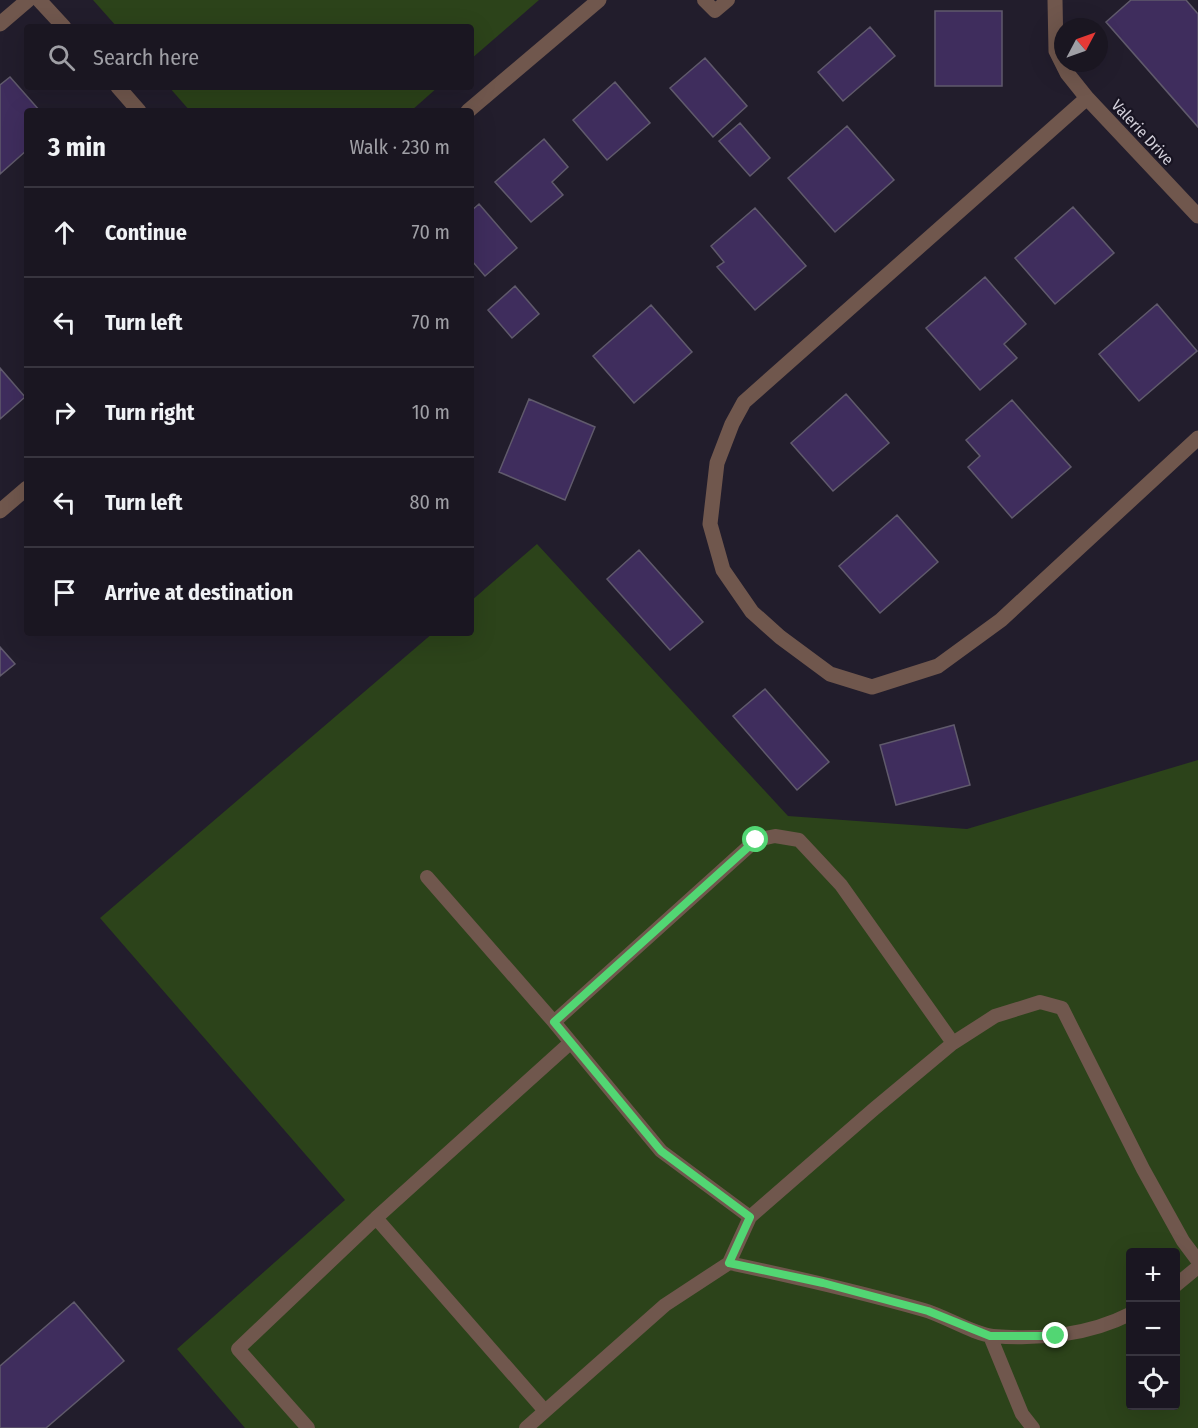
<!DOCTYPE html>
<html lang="en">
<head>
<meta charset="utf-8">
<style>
	:root { --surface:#1a1621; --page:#27232e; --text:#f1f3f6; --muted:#9f9fa5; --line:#38353f }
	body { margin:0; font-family:"Fira Sans Condensed",sans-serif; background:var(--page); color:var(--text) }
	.controls { position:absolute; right:18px; bottom:18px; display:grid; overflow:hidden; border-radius:6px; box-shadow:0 6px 24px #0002 }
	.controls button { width:54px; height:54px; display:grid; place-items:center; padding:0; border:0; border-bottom:2px solid var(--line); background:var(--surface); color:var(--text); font:30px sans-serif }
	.compass { position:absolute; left:1054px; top:18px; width:54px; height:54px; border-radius:50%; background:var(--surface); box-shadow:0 6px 24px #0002; rotate:49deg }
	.stop { position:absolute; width:18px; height:18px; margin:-14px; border:4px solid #52d673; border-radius:50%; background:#fff }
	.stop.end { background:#52d673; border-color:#fff; box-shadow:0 2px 6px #0008 }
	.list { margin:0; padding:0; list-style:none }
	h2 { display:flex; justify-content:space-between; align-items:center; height:78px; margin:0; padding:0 24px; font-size:26px }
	h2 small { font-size:20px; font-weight:400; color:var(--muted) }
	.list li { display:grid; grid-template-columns:39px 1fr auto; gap:18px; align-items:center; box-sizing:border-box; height:90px; padding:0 24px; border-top:2px solid var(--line) }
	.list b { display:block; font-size:22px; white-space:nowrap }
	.list em { font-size:20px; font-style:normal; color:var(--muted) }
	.icon { flex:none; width:33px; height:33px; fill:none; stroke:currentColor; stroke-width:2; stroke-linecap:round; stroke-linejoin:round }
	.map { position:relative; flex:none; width:1198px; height:1428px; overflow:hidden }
	.search { position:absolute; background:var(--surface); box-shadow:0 6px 24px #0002; left:24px; top:24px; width:450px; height:66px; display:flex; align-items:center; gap:15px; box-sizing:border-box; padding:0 21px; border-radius:6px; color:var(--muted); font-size:22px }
	.panel { position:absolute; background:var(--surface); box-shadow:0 6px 24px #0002; left:24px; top:108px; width:450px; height:528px; border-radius:6px }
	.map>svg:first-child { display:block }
	.green { fill:#2c431a; fill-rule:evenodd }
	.building { fill:#3f2d5d; stroke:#605a6c; stroke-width:1.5 }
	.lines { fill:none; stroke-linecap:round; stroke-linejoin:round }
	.service { stroke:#70574d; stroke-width:14 }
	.minor { stroke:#70574d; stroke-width:15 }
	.route { stroke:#52d673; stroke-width:8 }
	.labels { text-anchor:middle; stroke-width:4.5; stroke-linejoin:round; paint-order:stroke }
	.street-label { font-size:16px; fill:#d3d0da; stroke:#181422 }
</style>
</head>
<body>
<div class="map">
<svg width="1198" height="1428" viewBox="0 0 1198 1428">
	<rect width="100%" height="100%" fill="#221d2c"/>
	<path class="green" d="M 93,0 L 539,0 L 471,59 L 471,27 L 117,27 Z
		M 169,87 L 438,87 L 411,111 L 190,111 Z
		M 537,544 L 788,816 L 967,829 L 1198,760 L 1198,1428 L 245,1428 L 177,1349 L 345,1200 L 100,918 L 433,633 L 471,633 L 471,601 ZM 1130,1252 L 1176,1252 L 1176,1406 L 1130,1406 Z"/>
	<path class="building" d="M 1131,0 L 1186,0 L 1198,14 L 1198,127 L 1106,22 Z
		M 935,11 L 1002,11 L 1002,86 L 935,86 Z
		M 870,27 L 895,56 L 843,101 L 818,72 Z
		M 705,58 L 747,106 L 713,137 L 670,88 Z
		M 10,77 L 40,111 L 27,111 L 27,150 L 0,174 L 0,85 Z
		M 615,82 L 650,123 L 607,160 L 573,120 Z
		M 740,123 L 770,158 L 750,176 L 719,141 Z
		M 847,126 L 894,180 L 835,232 L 788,178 Z
		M 544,139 L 568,167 L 552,182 L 563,195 L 531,222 L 495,182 Z
		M 479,204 L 517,248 L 485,276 L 473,262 L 471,264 L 471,211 Z
		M 1073,207 L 1114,253 L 1055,304 L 1015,258 Z
		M 755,208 L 806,266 L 755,310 L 717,267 L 724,262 L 711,246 Z
		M 985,277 L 1026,324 L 1004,344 L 1017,358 L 980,390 L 926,328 Z
		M 515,286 L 539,314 L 512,338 L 488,310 Z
		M 1157,304 L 1197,351 L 1139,401 L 1099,354 Z
		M 651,305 L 692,352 L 634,403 L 593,356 Z
		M 0,368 L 25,397 L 0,419 Z
		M 846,394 L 889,443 L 833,491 L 791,443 Z
		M 529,399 L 595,427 L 565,500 L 499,472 Z
		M 1012,400 L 1071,467 L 1012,518 L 968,467 L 980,456 L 966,440 Z
		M 897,515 L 938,562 L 880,613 L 839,566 Z
		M 639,550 L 703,622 L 670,650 L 607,579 Z
		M 0,647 L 15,664 L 0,676 Z
		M 765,689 L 829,762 L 797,790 L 733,716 Z
		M 954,725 L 970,785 L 896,805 L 880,745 Z
		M 74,1302 L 124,1361 L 46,1428 L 0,1428 L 0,1366 Z"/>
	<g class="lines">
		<path class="service" d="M 704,0 L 715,11 L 728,0
			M 427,877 L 554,1022 L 661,1151 L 750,1217
			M 554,1022 L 756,840 L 775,836 L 799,840 L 841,885 L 953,1043
			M 376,1218 L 545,1411
			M 729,1263 L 750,1217 L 874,1109 L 953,1043 L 995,1016 L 1040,1002 L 1062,1008 L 1143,1169 L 1183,1241 L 1198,1261
			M 1176,1285 L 1198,1267
			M 990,1336 L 1022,1414 L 1033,1428
			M 308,1428 L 238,1349 L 376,1218 L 570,1043
			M 526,1428 L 665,1305 L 729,1263 C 795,1277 860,1292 924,1310 C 945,1316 973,1334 993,1336 C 1039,1340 1089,1335 1130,1314"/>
		<path class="minor" d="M 39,0 L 64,27
			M 1055,0 L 1056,51 L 1067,73 L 1087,98 L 744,402 L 732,424 L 717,463 L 710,524 L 723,570 L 752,612 L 780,637 L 830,674 L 872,687 L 938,666 L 1001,620 L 1198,438
			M 0,24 L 28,0
			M 118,87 L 139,111
			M 1087,98 L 1198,216
			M 468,111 L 599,0
			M 0,511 L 27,488"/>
	</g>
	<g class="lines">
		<path class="route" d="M 756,840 L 554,1022 L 661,1151 L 750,1217 L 729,1263 L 823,1283 L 928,1311 L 990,1336 L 1056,1336"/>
	</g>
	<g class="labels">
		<g class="street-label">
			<text transform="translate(1143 132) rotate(47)" y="6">Valerie Drive</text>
		</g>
	</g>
</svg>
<div class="controls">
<button>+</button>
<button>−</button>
<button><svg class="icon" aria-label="locate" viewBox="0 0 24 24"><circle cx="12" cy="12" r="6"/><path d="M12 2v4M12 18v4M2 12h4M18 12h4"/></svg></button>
</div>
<svg class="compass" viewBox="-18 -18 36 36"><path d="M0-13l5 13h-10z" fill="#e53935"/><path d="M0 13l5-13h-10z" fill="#9f9fa5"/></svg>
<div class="stop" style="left:756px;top:840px"></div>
<div class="stop end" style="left:1056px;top:1336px"></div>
<div class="search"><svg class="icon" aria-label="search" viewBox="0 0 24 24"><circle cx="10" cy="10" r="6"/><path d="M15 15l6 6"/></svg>Search here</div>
<section class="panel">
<h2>3 min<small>Walk · 230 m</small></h2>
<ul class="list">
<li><svg class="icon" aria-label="ahead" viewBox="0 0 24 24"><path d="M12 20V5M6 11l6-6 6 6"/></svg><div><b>Continue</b></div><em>70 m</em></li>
<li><svg class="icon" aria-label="left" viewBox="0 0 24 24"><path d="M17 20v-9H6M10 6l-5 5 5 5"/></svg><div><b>Turn left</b></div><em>70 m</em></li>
<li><svg class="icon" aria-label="right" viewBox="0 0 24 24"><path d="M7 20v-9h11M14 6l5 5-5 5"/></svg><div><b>Turn right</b></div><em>10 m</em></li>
<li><svg class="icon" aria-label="left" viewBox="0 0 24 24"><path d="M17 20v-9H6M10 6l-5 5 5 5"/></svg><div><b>Turn left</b></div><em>80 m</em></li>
<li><svg class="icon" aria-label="arrive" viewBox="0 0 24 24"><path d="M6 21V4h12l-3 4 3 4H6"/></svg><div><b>Arrive at destination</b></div></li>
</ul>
</section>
</div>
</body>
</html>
